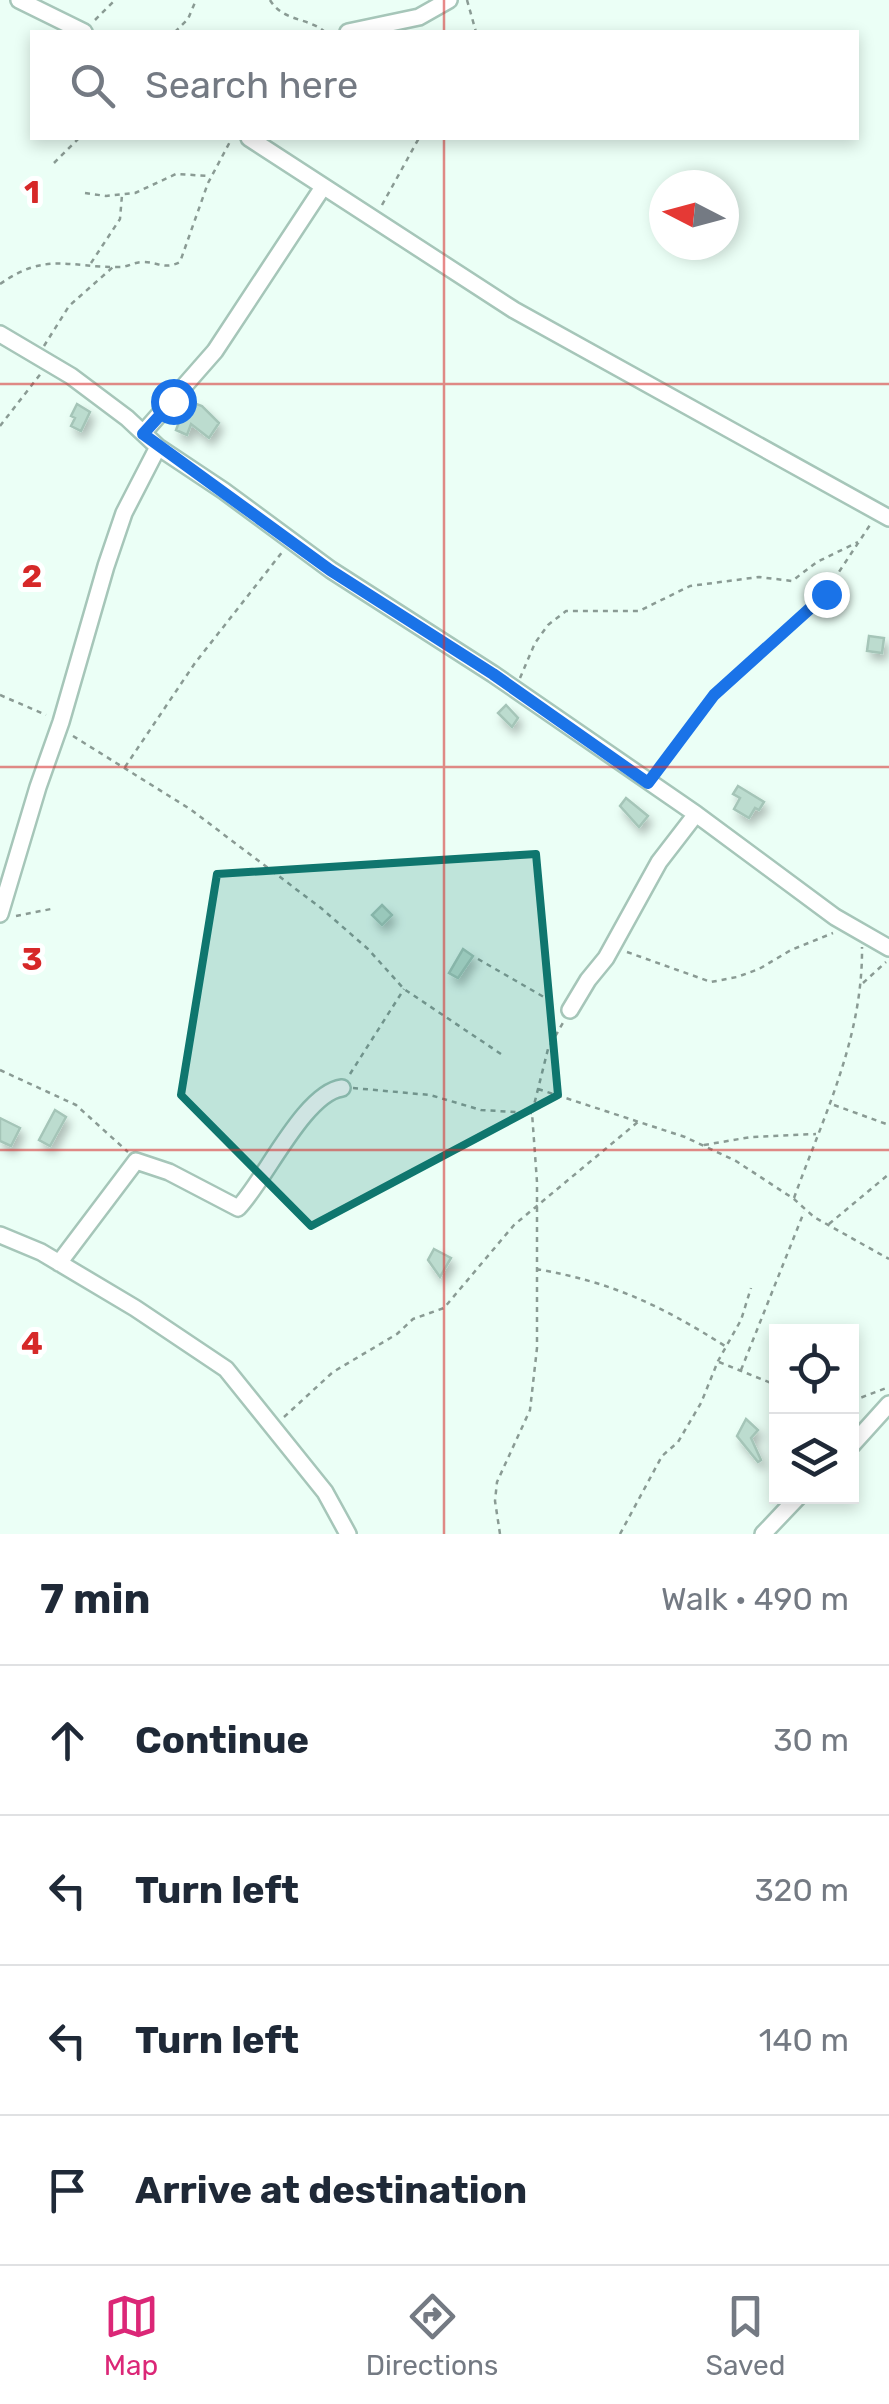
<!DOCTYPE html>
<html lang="en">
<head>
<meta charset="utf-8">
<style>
	:root { --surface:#fff; --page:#f6f6f7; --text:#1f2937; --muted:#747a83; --line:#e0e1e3; --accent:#db2777 }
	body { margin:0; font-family:Rubik,sans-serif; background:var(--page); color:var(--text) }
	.controls { position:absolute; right:30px; bottom:30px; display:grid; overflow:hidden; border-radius:0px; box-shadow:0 5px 15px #0003 }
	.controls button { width:90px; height:90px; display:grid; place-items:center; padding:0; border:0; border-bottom:2px solid var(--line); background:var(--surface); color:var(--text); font:50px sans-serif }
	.compass { position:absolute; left:649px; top:170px; width:90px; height:90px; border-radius:50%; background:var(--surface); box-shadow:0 5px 15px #0003; rotate:276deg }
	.stop { position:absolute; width:30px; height:30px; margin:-22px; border:8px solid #1a73e8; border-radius:50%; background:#fff }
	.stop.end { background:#1a73e8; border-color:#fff; box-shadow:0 2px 10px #0008 }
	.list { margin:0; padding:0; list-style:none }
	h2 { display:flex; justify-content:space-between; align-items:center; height:130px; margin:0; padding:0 40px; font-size:42px }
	h2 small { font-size:32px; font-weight:400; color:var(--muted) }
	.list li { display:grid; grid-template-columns:65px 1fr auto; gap:30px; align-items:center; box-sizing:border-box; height:150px; padding:0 40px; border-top:2px solid var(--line) }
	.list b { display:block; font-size:38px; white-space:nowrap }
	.list em { font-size:32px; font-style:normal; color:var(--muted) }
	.icon { flex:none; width:55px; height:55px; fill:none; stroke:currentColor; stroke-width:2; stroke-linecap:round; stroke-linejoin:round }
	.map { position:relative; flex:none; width:889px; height:1534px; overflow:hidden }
	.search { position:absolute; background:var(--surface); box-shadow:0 5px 15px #0003; left:30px; right:30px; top:30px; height:110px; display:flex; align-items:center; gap:25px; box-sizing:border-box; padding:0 35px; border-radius:0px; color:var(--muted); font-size:38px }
	.sheet { height:730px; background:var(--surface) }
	nav { display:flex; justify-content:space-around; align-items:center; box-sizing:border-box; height:140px; border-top:2px solid var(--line); background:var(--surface); font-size:28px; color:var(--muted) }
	nav a { display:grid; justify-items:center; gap:5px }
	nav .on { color:var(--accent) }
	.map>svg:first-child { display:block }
	.building { fill:#bcdccf; stroke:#a5c5b8; stroke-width:2.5; filter:url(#shadow) }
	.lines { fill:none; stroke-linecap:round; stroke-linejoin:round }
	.minor-casing { stroke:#a6c6b9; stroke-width:20 }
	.path { stroke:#8a9b94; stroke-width:2.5; stroke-dasharray:5 5; stroke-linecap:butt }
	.minor { stroke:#fff; stroke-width:15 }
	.route { stroke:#1a73e8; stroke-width:12 }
	.marked { fill:#0f766e; fill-opacity:0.2; stroke:#0f766e; stroke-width:8; stroke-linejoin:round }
	.grid { fill:none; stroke:#d62828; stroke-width:2.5; stroke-opacity:0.55 }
	.grid-label { font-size:32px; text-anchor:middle; font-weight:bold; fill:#d62828; stroke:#fff; stroke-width:10; stroke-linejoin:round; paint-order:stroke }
</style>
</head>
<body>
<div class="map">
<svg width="889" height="1534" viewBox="0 0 889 1534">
	<defs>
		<filter id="shadow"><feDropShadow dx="4" dy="7" stdDeviation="5" flood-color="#0004"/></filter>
	</defs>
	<rect width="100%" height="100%" fill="#ebfff6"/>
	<path class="building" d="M 191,402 L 202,406 L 219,423 L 209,438 L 191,424 L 187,435 L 176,430 L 182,414 L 186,415 Z
		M 77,404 L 90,412 L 81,431 L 71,426 L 75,418 L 71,416 Z
		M 869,636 L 884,638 L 882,653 L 867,651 Z
		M 506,705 L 518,718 L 512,727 L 498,713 Z
		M 738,786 L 764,802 L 759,810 L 755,808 L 749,818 L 734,809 L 740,798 L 733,794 Z
		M 626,798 L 648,816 L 639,827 L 620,806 Z
		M 382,905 L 392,915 L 382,925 L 372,915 Z
		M 463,949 L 473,956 L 458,978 L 449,973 Z
		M 55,1110 L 66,1117 L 50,1146 L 39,1140 Z
		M 0,1118 L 20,1128 L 11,1146 L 0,1141 Z
		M 434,1249 L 451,1258 L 440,1277 L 428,1260 Z
		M 746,1419 L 758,1430 L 751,1438 L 761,1460 L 758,1462 L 737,1436 Z"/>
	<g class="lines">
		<defs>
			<path id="minor" d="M 19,0 L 84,32
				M 348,32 L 419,17 L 449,0
				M 249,138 L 514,310 L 889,518
				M 0,334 L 71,376 L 127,418 L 158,447 L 224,491 L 331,570 L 493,674 L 696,814 L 835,917 L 889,948
				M 143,433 L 215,351 L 323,187
				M 0,914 L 38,787 L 61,722 L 106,566 L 124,513 L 158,447
				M 570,1010 L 588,980 L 606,958 L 659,862 L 696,814
				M 0,1235 L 41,1252 L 135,1308 L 226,1369 L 325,1492 L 348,1534
				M 59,1263 L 136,1161 L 169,1172 L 238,1208 C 264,1182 304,1093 342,1088
				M 852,1445 L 889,1404
				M 763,1534 L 799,1496"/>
		</defs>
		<use href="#minor" class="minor-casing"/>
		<path class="path" d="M 270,0 C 283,22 308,17 325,32
			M 467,0 L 476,32
			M 95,20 L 115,0
			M 175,32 L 188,19 L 196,0
			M 54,163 L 79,138
			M 85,193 L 106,196 L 135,193 L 176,174 L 210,176
			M 382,205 L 419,138
			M 91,263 L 120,219 L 122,195
			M 0,284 C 47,251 70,268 120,267 C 128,267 134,262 143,262 C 158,262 165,270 180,262 L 208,183 L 232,138
			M 44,346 L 69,306 L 113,267
			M 0,426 L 42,372
			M 520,678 L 535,643 L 548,625 L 566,611 L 639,611 L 690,586 L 759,577 L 792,581 L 817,562 L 858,542
			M 0,695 L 46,715
			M 73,736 L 190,809 L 321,908 L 368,949 L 404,989 L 501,1054
			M 125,767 L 195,663 L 283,551
			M 657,769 L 731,677 L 802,618 L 825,593 L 870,525
			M 16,916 L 51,909
			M 627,952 L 711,982 L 737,977 L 759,969 L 791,950 L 833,933
			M 478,959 L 556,1004
			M 863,983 L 886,962
			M 0,1070 L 76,1105 L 128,1152
			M 350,1074 L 404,989
			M 353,1088 L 430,1095 L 481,1110 L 532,1113
			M 538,1089 L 685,1137 L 736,1161 L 794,1199 L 814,1217 L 889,1259
			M 834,1105 L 889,1125
			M 704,1145 L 751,1137 L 816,1134
			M 794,1198 C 824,1115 863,1038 862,947
			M 829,1224 L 889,1174
			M 536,1269 C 612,1282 660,1305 725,1346
			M 719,1362 L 776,1385
			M 741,1370 L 804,1212
			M 852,1401 L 889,1387
			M 284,1417 L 333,1372 L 397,1334 L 413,1319 L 444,1308 L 514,1225 L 639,1121
			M 500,1534 L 495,1501 L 497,1482 L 530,1410 L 537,1348 L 537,1182 L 532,1113 L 548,1049 L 564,1021
			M 620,1534 L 662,1456 L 678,1442 L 701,1403 L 718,1361 L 741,1320 L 751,1288"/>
		<use href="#minor" class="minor"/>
	</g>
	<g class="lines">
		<path class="route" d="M 173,401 L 143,434 L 330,570 L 493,674 L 648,783 L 714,695 L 826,594"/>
	</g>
	<path class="marked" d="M 536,854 L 558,1095 L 311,1226 L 181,1095 L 217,874 Z"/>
	<path class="grid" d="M 444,0 L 444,32M 444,138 L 444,1534M 0,384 L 889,384M 0,767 L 889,767M 0,1150 L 889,1150"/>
	<g class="grid-label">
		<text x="32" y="203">1</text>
		<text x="32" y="587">2</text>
		<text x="32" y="970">3</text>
		<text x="32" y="1354">4</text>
	</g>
</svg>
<div class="controls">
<button><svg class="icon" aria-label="locate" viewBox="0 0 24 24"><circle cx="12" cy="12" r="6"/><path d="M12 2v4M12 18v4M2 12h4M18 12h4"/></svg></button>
<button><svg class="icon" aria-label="layers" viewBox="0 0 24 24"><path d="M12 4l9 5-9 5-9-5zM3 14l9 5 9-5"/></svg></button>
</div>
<svg class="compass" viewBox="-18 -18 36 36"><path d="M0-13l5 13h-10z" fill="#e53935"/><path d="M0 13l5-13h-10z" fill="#747a83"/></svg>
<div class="stop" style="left:173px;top:401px"></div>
<div class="stop end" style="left:826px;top:594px"></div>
<div class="search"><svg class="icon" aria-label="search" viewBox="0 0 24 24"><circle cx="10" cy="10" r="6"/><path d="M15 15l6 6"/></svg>Search here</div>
</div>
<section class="sheet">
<h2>7 min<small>Walk · 490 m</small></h2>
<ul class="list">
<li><svg class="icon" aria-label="ahead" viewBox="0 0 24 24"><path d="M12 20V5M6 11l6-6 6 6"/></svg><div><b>Continue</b></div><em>30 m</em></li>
<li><svg class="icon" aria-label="left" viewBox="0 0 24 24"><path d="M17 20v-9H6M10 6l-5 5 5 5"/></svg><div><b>Turn left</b></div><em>320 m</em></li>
<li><svg class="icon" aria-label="left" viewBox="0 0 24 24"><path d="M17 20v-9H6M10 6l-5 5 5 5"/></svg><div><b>Turn left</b></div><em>140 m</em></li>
<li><svg class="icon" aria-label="arrive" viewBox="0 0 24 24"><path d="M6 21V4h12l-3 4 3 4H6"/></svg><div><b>Arrive at destination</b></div></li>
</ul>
</section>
<nav>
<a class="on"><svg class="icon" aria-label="map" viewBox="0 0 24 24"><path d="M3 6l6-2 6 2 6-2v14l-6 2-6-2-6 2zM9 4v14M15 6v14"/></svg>Map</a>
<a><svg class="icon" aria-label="directions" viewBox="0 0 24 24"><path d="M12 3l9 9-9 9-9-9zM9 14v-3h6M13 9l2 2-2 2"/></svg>Directions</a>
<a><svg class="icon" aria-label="saved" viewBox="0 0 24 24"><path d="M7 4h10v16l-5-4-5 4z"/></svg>Saved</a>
</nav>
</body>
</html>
